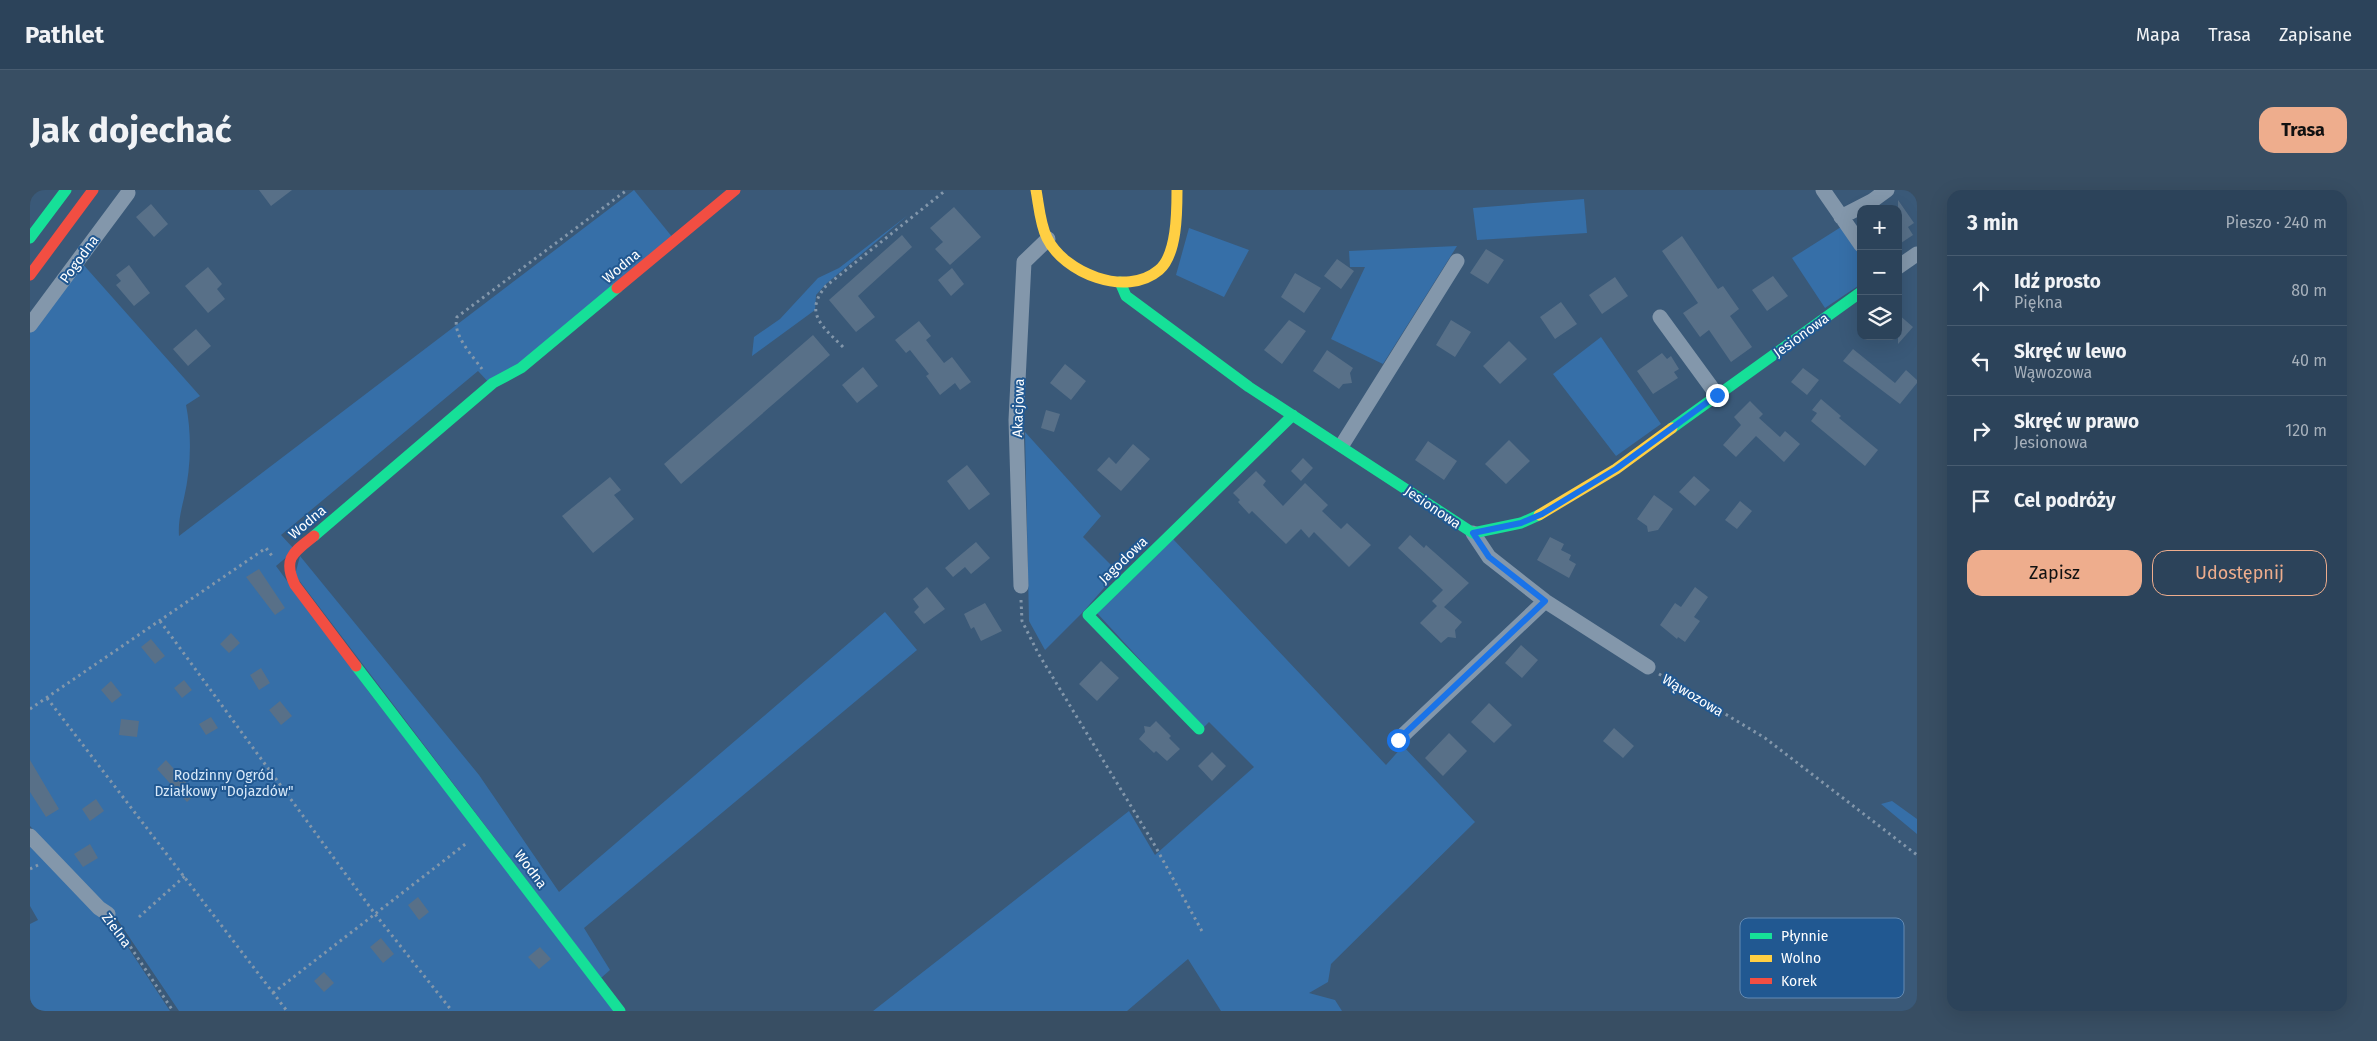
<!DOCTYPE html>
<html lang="pl">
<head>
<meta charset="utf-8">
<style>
	:root { --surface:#2c435a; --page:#384e63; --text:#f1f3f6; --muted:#a6b0bb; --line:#485c70; --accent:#eead8d }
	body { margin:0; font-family:"Fira Sans",sans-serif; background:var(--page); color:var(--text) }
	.controls { position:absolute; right:15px; top:15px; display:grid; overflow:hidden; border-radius:10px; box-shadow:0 5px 20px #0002 }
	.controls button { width:45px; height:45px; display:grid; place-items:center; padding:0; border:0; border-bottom:1px solid var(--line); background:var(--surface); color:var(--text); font:25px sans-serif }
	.stop { position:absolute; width:15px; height:15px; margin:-11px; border:4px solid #1a73e8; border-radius:50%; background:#fff }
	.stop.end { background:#1a73e8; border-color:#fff; box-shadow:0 1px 5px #0008 }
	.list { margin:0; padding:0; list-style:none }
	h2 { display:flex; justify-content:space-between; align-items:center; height:65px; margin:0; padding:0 20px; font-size:21px }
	h2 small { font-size:16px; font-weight:400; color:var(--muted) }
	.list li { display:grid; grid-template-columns:32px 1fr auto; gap:15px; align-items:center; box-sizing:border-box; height:70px; padding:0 20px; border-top:1px solid var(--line) }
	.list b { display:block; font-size:19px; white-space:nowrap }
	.list p { margin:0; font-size:16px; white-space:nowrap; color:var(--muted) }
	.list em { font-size:16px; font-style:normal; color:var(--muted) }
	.actions { display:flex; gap:10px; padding:15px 20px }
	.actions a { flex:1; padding:11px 0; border:1px solid var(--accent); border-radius:15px; text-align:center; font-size:18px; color:var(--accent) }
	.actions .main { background:var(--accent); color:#111 }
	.icon { flex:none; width:28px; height:28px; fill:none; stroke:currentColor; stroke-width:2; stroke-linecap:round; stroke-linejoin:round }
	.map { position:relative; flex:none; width:1887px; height:821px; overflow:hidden; border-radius:15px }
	header { display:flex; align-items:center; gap:30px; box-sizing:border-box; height:70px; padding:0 25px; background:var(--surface); border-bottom:1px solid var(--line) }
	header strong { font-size:24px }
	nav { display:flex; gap:28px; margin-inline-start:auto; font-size:18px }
	.intro { display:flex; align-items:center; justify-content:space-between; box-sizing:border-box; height:120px; padding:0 30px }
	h1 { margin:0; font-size:35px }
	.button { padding:12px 22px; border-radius:15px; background:var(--accent); color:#111; font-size:18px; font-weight:700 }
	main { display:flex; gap:30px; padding:0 30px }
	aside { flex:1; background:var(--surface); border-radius:15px; box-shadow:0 5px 20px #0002 }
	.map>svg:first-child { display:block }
	.green { fill:#366fa8 }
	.building { fill:#587088 }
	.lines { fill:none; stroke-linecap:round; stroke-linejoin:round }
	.path { stroke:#8397ab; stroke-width:3; stroke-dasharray:2.5 4; stroke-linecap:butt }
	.street { stroke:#8397ab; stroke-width:15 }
	.fast { stroke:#16e098; stroke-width:11 }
	.slow { stroke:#ffcf43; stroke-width:11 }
	.jam { stroke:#f24e42; stroke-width:11 }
	.route { stroke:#1a73e8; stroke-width:6 }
	.labels { text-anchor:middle; stroke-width:4; stroke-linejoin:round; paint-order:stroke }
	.street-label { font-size:14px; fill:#fff; stroke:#215891 }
	.park-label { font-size:14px; fill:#d8e9f9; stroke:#215891 }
	.key { fill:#215891; stroke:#648ab2; stroke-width:1 }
	.key-label { font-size:14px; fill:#fff }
</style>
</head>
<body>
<header>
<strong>Pathlet</strong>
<nav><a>Mapa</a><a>Trasa</a><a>Zapisane</a></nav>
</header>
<div class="intro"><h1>Jak dojechać</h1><a class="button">Trasa</a></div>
<main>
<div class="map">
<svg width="1887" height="821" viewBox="0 0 1887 821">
	<rect width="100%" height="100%" fill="#3a5978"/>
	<path class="green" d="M 604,0 L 643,48 L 463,197 L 448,181 L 251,345 L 265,360 L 246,376 L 339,502 L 587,821 L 149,821 L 87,729 L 0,636 L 0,141 L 51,72 L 170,206 L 156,215 C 162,245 161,278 154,308 C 151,321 148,332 149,346 Z
		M 1554,9 L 1557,43 L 1447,50 L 1443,18 Z
		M 878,25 L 796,94 L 786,105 L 785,120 L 722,166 L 724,147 L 750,129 L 788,88 L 809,78 Z
		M 1811,37 L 1831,67 L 1831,94 L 1795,118 L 1762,68 Z
		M 1159,38 L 1219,60 L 1194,107 L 1146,85 Z
		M 1427,56 L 1353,174 L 1301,149 L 1335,77 L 1320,77 L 1319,61 Z
		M 1571,147 L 1631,234 L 1586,266 L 1523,184 Z
		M 995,242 L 1071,326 L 1053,347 L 1088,382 L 1052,423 L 1015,460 L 999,431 Z
		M 1143,349 L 1356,575 L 1373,556 L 1445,632 L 1301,774 L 1298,792 L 1279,803 L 1305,810 L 1312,821 L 1191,821 L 1158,769 L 1097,821 L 843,821 L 1099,621 L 1125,665 L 1224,577 L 1179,532 L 1173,538 L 1067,423 Z
		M 270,366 L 449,585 L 529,702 L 855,422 L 887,460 L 554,738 L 580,780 L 571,788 L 265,385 Z
		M 1862,611 L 1887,629 L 1887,644 L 1851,614 Z
		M 0,652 L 84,736 L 140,821 L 0,821 L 0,734 L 8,730 L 0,716 Z"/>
	<path class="building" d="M 229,0 L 262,0 L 241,16 Z
		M 1868,10 L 1884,33 L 1878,37 L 1883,45 L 1868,55 Z
		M 121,14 L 138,34 L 124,47 L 106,27 Z
		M 924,17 L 951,47 L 920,75 L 905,59 L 913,52 L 900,38 Z
		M 872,45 L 882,57 L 828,106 L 845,127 L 826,142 L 799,110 Z
		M 1652,46 L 1688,99 L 1693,96 L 1709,119 L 1700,126 L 1722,157 L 1701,172 L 1679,140 L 1670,147 L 1653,123 L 1668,113 L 1632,61 Z
		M 1456,59 L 1474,70 L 1458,94 L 1440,83 Z
		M 1307,69 L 1324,81 L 1311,99 L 1294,86 Z
		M 99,75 L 120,103 L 104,116 L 86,95 L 91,91 L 86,85 Z
		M 178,77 L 192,94 L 187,99 L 195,109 L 178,123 L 155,96 Z
		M 922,78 L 934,94 L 921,106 L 908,90 Z
		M 1265,83 L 1291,98 L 1274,123 L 1251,107 Z
		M 1743,86 L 1758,106 L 1737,121 L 1722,100 Z
		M 1585,87 L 1598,106 L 1572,124 L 1559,105 Z
		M 1531,112 L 1547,134 L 1525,149 L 1510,127 Z
		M 1868,124 L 1883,137 L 1868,154 Z
		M 1259,130 L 1276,141 L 1252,174 L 1234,160 Z
		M 1421,130 L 1441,142 L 1425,167 L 1406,155 Z
		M 889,131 L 901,146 L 896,150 L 914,173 L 922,167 L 941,192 L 930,200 L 925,193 L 910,205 L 896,186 L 899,184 L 880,160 L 876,163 L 865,150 Z
		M 166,139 L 181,156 L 158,176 L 143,159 Z
		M 783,145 L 800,165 L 651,294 L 634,274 Z
		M 1479,151 L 1497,169 L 1470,194 L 1453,176 Z
		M 1823,159 L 1865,193 L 1876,180 L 1887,190 L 1887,193 L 1870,214 L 1813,171 Z
		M 1297,160 L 1323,178 L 1320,183 L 1322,193 L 1313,194 L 1309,199 L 1283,181 Z
		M 1632,163 L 1637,169 L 1641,166 L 1649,179 L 1644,182 L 1648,188 L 1623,204 L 1607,181 Z
		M 1035,174 L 1056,191 L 1041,210 L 1020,193 Z
		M 833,177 L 848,196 L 827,213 L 812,195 Z
		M 1773,178 L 1789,190 L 1777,205 L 1761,192 Z
		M 1791,209 L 1811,226 L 1809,228 L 1848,260 L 1835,276 L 1781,231 L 1787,223 L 1782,220 Z
		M 1720,211 L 1733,224 L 1729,228 L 1750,247 L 1755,241 L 1770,254 L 1754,272 L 1726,246 L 1706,267 L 1693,255 L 1711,235 L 1704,227 Z
		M 1016,220 L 1030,224 L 1024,242 L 1011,238 Z
		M 1479,250 L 1500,271 L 1476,294 L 1455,274 Z
		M 1398,251 L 1427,271 L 1414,290 L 1385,270 Z
		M 1103,254 L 1120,269 L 1091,301 L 1067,280 L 1079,267 L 1086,274 Z
		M 1273,268 L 1283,278 L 1271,291 L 1261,281 Z
		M 937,275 L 960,304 L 939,320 L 917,291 Z
		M 1226,281 L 1236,291 L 1233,295 L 1253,316 L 1275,293 L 1298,315 L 1292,321 L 1311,339 L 1317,333 L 1341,355 L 1319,377 L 1284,342 L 1279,348 L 1271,339 L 1256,354 L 1222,321 L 1219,324 L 1208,312 L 1210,310 L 1203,303 Z
		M 1664,286 L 1680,300 L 1665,316 L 1649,302 Z
		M 580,287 L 591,300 L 584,305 L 604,329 L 563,363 L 532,326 Z
		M 1624,305 L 1643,319 L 1628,340 L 1618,342 L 1617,336 L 1607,329 Z
		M 1710,311 L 1722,321 L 1707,339 L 1695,330 Z
		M 1380,345 L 1394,358 L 1396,355 L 1439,393 L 1414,417 L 1432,432 L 1425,440 L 1426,448 L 1418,447 L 1411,453 L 1390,433 L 1407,416 L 1402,411 L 1413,400 L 1368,358 Z
		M 1520,347 L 1534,354 L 1531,360 L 1541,365 L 1539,370 L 1546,374 L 1539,388 L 1507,370 Z
		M 946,352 L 960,368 L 941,384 L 935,377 L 923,387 L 915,378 Z
		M 229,379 L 255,418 L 245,425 L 216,387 Z
		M 897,397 L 915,419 L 894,434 L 884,422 L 889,417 L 883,409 Z
		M 1665,397 L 1678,407 L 1664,427 L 1670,431 L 1655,452 L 1648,447 L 1647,449 L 1630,435 L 1645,413 L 1651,417 Z
		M 955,413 L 972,441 L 951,451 L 944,437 L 941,439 L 934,424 Z
		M 201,443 L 210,453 L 199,463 L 190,454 Z
		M 121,449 L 135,466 L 125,474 L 111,457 Z
		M 1491,455 L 1508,470 L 1492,488 L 1475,473 Z
		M 1071,471 L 1089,488 L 1067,511 L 1049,494 Z
		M 231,478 L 240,493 L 229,500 L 220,485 Z
		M 154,490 L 162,500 L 152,508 L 144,498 Z
		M 81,491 L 92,505 L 82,513 L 71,500 Z
		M 250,511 L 262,526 L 251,535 L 239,520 Z
		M 1459,513 L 1482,535 L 1464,553 L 1441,532 Z
		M 181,527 L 188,538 L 176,545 L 169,534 Z
		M 91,529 L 109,531 L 107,547 L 89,545 Z
		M 1126,531 L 1141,546 L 1139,548 L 1150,559 L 1137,571 L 1126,561 L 1124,563 L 1109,549 L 1115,542 L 1114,536 L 1120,537 Z
		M 1584,538 L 1604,556 L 1593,568 L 1573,551 Z
		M 1419,543 L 1437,561 L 1413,586 L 1395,568 Z
		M 1182,562 L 1196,576 L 1182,591 L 1168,576 Z
		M 0,570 L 29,619 L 16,627 L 0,602 Z
		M 136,570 L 166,604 L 157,612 L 127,579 Z
		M 66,609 L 74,621 L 60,631 L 52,619 Z
		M 60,654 L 68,668 L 53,677 L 44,664 Z
		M 388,707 L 399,722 L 389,730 L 378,715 Z
		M 351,748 L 364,764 L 353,773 L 340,757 Z
		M 510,757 L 521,769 L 509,779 L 498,767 Z
		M 294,782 L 304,793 L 294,802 L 284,791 Z"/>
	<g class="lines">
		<path class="path" d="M 813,157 C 793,137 773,123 796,96 L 916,0
			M 452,179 C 442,165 422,145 427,127 L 597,0
			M 991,410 L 992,431 L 1008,463 L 1124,654 L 1173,743
			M 130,431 L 345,724 L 422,821
			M 1629,484 L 1735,548 L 1887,665
			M 17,508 L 257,821
			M 0,519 L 236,358 L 242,366
			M 0,679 L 8,675
			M 109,727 L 155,686
			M 86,735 L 143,821
			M 243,803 L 438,652"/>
		<path class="street" d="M 1793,0 L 1831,55
			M 1811,27 L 1842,11 L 1857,0
			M 1868,77 L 1887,64
			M 1630,127 L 1687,205
			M 0,135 L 98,3
			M 1312,255 L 1427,71
			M 1443,343 L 1459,367 L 1515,411 L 1618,477
			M 991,396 L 986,230 L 994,72 L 1018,49
			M 1368,550 L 1515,411
			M 0,646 L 69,718 L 78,724"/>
		<path class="fast" d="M 0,48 L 36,0
			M 1090,92 L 1096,106 L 1219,197 L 1443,343 L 1491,333 L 1509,325
			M 1642,238 L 1831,102
			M 284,346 L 463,193 L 491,178 L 587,98
			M 326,476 L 590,821
			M 1169,539 L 1058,425 L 1263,225"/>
		<path class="slow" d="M 1006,0 C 1009,16 1010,34 1017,48 C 1034,83 1096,108 1129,80 C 1147,65 1147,22 1147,0
			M 1509,325 L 1586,279 L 1642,238"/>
		<path class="jam" d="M 0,85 L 63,0
			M 587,98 L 705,0
			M 284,346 C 264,362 252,368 265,395 L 326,476"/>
	</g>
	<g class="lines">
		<path class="route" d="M 1368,550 L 1515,411 L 1459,367 L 1443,343 L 1491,333 L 1512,324 L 1586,279 L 1687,205"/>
	</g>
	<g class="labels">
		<g class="street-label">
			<text transform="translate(49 69) rotate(-54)" y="5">Pogodna</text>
			<text transform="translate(591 76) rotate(-40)" y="5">Wodna</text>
			<text transform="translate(1771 145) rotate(-36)" y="5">Jesionowa</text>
			<text transform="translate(988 218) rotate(-88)" y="5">Akacjowa</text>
			<text transform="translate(1403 317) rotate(34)" y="5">Jesionowa</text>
			<text transform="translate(277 332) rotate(-40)" y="5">Wodna</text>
			<text transform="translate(1093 370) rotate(-44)" y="5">Jagodowa</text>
			<text transform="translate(1663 505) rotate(31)" y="5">Wąwozowa</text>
			<text transform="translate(501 679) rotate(53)" y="5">Wodna</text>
			<text transform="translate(87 740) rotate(53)" y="5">Zielna</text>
		</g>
		<g class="park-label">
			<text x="194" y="590">Rodzinny Ogród<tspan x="194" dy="16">Działkowy "Dojazdów"</tspan></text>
		</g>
	</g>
	<rect x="1710" y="728" width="164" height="80" rx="8" class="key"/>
	<rect x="1720" y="743" width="22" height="6" fill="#16e098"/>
	<rect x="1720" y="765" width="22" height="7" fill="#ffcf43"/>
	<rect x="1720" y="788" width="22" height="6" fill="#f24e42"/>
	<g class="key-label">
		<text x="1751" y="751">Płynnie</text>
		<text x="1751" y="773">Wolno</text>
		<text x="1751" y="796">Korek</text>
	</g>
</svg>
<div class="controls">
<button>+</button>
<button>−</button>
<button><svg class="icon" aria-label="layers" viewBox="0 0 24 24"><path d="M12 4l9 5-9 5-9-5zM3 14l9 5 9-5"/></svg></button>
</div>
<div class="stop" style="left:1368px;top:550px"></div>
<div class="stop end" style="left:1687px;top:205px"></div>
</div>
<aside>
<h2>3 min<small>Pieszo · 240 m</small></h2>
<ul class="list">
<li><svg class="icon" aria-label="ahead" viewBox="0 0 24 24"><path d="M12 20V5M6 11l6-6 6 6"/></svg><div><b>Idź prosto</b><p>Piękna</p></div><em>80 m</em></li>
<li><svg class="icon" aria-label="left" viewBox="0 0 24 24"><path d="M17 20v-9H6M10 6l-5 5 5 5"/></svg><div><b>Skręć w lewo</b><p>Wąwozowa</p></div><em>40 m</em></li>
<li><svg class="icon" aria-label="right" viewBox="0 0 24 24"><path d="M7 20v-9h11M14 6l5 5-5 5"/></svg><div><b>Skręć w prawo</b><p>Jesionowa</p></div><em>120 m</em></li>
<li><svg class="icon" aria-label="arrive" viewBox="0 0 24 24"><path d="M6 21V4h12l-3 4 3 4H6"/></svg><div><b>Cel podróży</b></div></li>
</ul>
<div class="actions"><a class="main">Zapisz</a><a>Udostępnij</a></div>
</aside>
</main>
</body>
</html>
